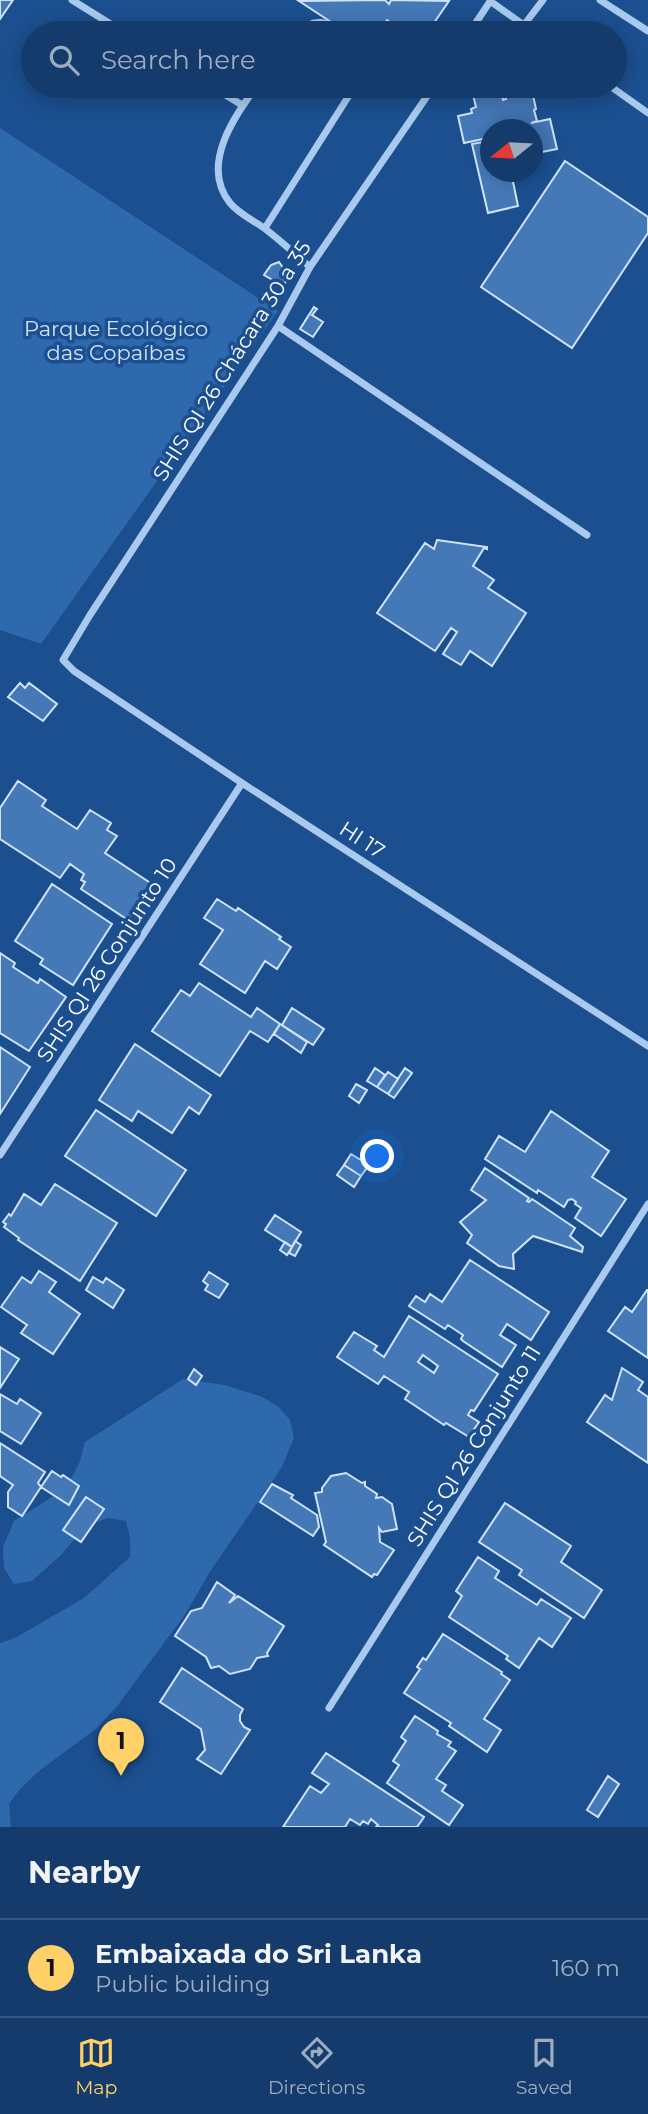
<!DOCTYPE html>
<html lang="en">
<head>
<meta charset="utf-8">
<style>
	:root { --surface:#143b6b; --page:#1d4271; --text:#f1f3f6; --muted:#9dadc1; --line:#33557e; --accent:#ffd166 }
	body { margin:0; font-family:Montserrat,sans-serif; background:var(--page); color:var(--text) }
	.compass { position:absolute; left:480px; top:119px; width:63px; height:63px; border-radius:50%; background:var(--surface); box-shadow:0 4px 18px #0003; rotate:252deg }
	.you { position:absolute; left:378px; top:1157px; width:24px; height:24px; margin:-18px; border:5px solid #fff; border-radius:50%; background:#1a73e8; box-shadow:0 0 0 10px #1a73e833 }
	.badge { display:grid; place-items:center; width:46px; height:46px; border-radius:50%; background:var(--accent); color:#111; font-size:23px; font-weight:700 }
	.pin { position:absolute; translate:-50% -58px; filter:drop-shadow(0 2px 4px #0008) }
	.pin::after { content:''; position:absolute; top:37px; width:24px; height:21px; background:inherit; clip-path:polygon(0 0,100% 0,50% 100%) }
	.list { margin:0; padding:0; list-style:none }
	h2 { display:flex; justify-content:space-between; align-items:center; height:91px; margin:0; padding:0 28px; font-size:30px }
	h2 small { font-size:23px; font-weight:400; color:var(--muted) }
	.list li { display:grid; grid-template-columns:46px 1fr auto; gap:21px; align-items:center; box-sizing:border-box; height:98px; padding:0 28px; border-top:2px solid var(--line) }
	.list b { display:block; font-size:26px; white-space:nowrap }
	.list p { margin:0; font-size:23px; white-space:nowrap; color:var(--muted) }
	.list em { font-size:23px; font-style:normal; color:var(--muted) }
	.icon { flex:none; width:38px; height:38px; fill:none; stroke:currentColor; stroke-width:2; stroke-linecap:round; stroke-linejoin:round }
	.map { position:relative; flex:none; width:648px; height:1827px; overflow:hidden }
	.search { position:absolute; background:var(--surface); box-shadow:0 4px 18px #0003; left:21px; right:21px; top:21px; height:77px; display:flex; align-items:center; gap:18px; box-sizing:border-box; padding:0 24px; border-radius:38px; color:var(--muted); font-size:26px }
	.sheet { height:189px; background:var(--surface) }
	nav { display:flex; justify-content:space-around; align-items:center; box-sizing:border-box; height:98px; border-top:2px solid var(--line); background:var(--surface); font-size:19px; color:var(--muted) }
	nav a { display:grid; justify-items:center; gap:4px }
	nav .on { color:var(--accent) }
	.map>svg:first-child { display:block }
	.green { fill:#2e69ad }
	.building { fill:#4478b7; stroke:#cfe3fa; stroke-width:2; fill-rule:evenodd }
	.lines { fill:none; stroke-linecap:round; stroke-linejoin:round }
	.street { stroke:#a9c9ee; stroke-width:7 }
	.labels { text-anchor:middle; stroke-width:7; stroke-linejoin:round; paint-order:stroke }
	.park-label { font-size:21px; fill:#cfe3fa; stroke:#1b4f8f }
	.street-label { font-size:21px; fill:#fff; stroke:#1b4f8f }
</style>
</head>
<body>
<div class="map">
<svg width="648" height="1827" viewBox="0 0 648 1827">
	<rect width="100%" height="100%" fill="#1b4f8f"/>
	<path class="green" d="M 0,128 L 278,311 L 41,644 L 0,630 Z
		M 183,1379 L 224,1385 L 260,1396 L 278,1406 L 290,1420 L 294,1438 L 282,1467 L 211,1570 L 184,1616 L 118,1705 L 97,1728 L 39,1771 L 20,1789 L 9,1804 L 11,1827 L 0,1827 L 0,1643 L 15,1638 L 84,1598 L 130,1557 L 130,1538 L 126,1521 L 108,1518 L 86,1526 L 61,1555 L 32,1581 L 14,1584 L 4,1568 L 3,1547 L 14,1521 L 57,1494 L 72,1477 L 80,1461 L 85,1442 Z"/>
	<path class="building" d="M 0,0 L 13,0 L 0,19 Z
		M 385,0 L 389,4 L 391,0 L 449,1 L 427,33 L 407,33 L 387,20 L 378,33 L 332,33 L 337,26 L 299,1 Z
		M 531,86 L 536,109 L 534,110 L 537,121 L 531,123 L 550,119 L 557,149 L 537,153 L 539,162 L 532,164 L 532,130 L 490,130 L 490,172 L 511,172 L 518,206 L 488,213 L 472,144 L 483,142 L 483,139 L 464,143 L 458,116 L 472,113 L 471,109 L 476,107 L 473,95 L 501,89 L 503,100 L 506,99 L 504,92 Z
		M 565,161 L 648,217 L 648,233 L 572,348 L 481,287 Z
		M 512,172 L 526,172 L 527,175 L 514,177 Z
		M 279,262 L 289,276 L 283,286 L 264,275 L 271,265 Z
		M 314,307 L 317,309 L 312,315 L 323,322 L 313,337 L 300,329 Z
		M 437,540 L 487,547 L 487,549 L 484,548 L 473,566 L 494,580 L 488,588 L 526,613 L 492,666 L 470,651 L 461,665 L 443,654 L 457,632 L 451,628 L 435,651 L 377,613 L 425,543 L 434,549 Z
		M 20,683 L 25,688 L 29,683 L 57,704 L 43,721 L 8,697 Z
		M 18,781 L 46,800 L 42,806 L 77,829 L 90,810 L 111,823 L 107,830 L 117,836 L 105,853 L 152,884 L 128,920 L 81,889 L 85,882 L 81,880 L 84,874 L 70,864 L 60,878 L 0,839 L 0,808 Z
		M 52,884 L 112,924 L 73,985 L 40,964 L 43,959 L 15,941 Z
		M 217,899 L 236,911 L 238,908 L 281,937 L 279,939 L 291,947 L 277,969 L 265,961 L 245,993 L 200,964 L 223,930 L 204,918 Z
		M 0,953 L 15,963 L 13,967 L 38,983 L 40,979 L 66,997 L 29,1051 L 0,1033 Z
		M 199,983 L 251,1017 L 257,1008 L 280,1024 L 268,1042 L 250,1031 L 220,1076 L 152,1031 L 181,990 L 190,996 Z
		M 292,1008 L 324,1029 L 313,1045 L 282,1025 Z
		M 280,1024 L 307,1042 L 301,1053 L 274,1034 Z
		M 135,1044 L 211,1095 L 199,1114 L 189,1107 L 172,1133 L 138,1111 L 132,1121 L 99,1100 Z
		M 0,1047 L 30,1067 L 0,1114 Z
		M 375,1068 L 385,1075 L 377,1087 L 367,1081 Z
		M 405,1068 L 412,1073 L 394,1098 L 388,1094 Z
		M 388,1072 L 398,1079 L 388,1094 L 377,1087 Z
		M 356,1084 L 367,1090 L 359,1103 L 349,1096 Z
		M 96,1110 L 186,1170 L 156,1216 L 65,1156 Z
		M 551,1111 L 609,1151 L 592,1177 L 626,1199 L 601,1236 L 575,1218 L 581,1208 L 575,1204 L 576,1202 L 572,1199 L 568,1200 L 564,1207 L 538,1190 L 537,1193 L 485,1159 L 499,1136 L 525,1152 Z
		M 351,1154 L 369,1165 L 361,1176 L 344,1165 Z
		M 344,1165 L 361,1176 L 354,1187 L 337,1175 Z
		M 485,1168 L 529,1198 L 527,1201 L 529,1202 L 532,1199 L 575,1228 L 570,1236 L 583,1247 L 582,1252 L 533,1236 L 513,1254 L 514,1269 L 499,1266 L 467,1243 L 472,1235 L 460,1222 L 486,1200 L 471,1190 Z
		M 55,1184 L 117,1223 L 80,1281 L 18,1240 L 19,1238 L 4,1227 L 6,1224 L 3,1222 L 9,1214 L 11,1216 L 24,1194 L 41,1205 Z
		M 275,1215 L 301,1232 L 292,1247 L 265,1230 Z
		M 295,1241 L 301,1245 L 295,1256 L 289,1253 Z
		M 285,1242 L 292,1247 L 287,1255 L 280,1250 Z
		M 470,1260 L 549,1312 L 531,1340 L 507,1324 L 500,1335 L 516,1345 L 502,1367 L 463,1341 L 461,1339 L 463,1335 L 448,1325 L 445,1329 L 409,1306 L 416,1296 L 425,1302 L 430,1294 L 442,1302 Z
		M 39,1271 L 56,1282 L 49,1292 L 80,1314 L 53,1354 L 21,1333 L 27,1325 L 1,1307 L 22,1277 L 31,1283 Z
		M 209,1272 L 228,1284 L 219,1298 L 205,1290 L 208,1285 L 203,1281 Z
		M 93,1277 L 103,1283 L 106,1278 L 124,1290 L 113,1308 L 86,1290 Z
		M 647,1290 L 648,1290 L 648,1358 L 608,1331 L 625,1307 L 632,1312 Z
		M 409,1316 L 498,1374 L 474,1411 L 471,1410 L 468,1415 L 479,1422 L 469,1437 L 446,1423 L 444,1425 L 405,1399 L 409,1392 L 384,1376 L 378,1384 L 337,1357 L 354,1332 L 377,1346 L 374,1350 L 384,1357 ZM 423,1355 L 438,1366 L 434,1373 L 418,1362 Z
		M 0,1347 L 19,1359 L 0,1388 Z
		M 622,1368 L 643,1382 L 638,1390 L 648,1397 L 648,1463 L 587,1422 L 605,1395 L 612,1400 Z
		M 194,1369 L 202,1376 L 196,1385 L 188,1379 Z
		M 0,1394 L 17,1404 L 20,1399 L 41,1413 L 21,1444 L 0,1431 Z
		M 0,1443 L 45,1472 L 38,1483 L 41,1487 L 22,1516 L 8,1507 L 8,1492 L 13,1485 L 0,1476 Z
		M 52,1471 L 61,1477 L 63,1475 L 79,1486 L 69,1505 L 41,1487 Z
		M 346,1473 L 362,1483 L 365,1482 L 365,1486 L 377,1494 L 376,1498 L 382,1497 L 392,1504 L 397,1529 L 382,1532 L 379,1528 L 380,1542 L 394,1550 L 377,1575 L 374,1574 L 372,1577 L 324,1545 L 326,1542 L 315,1493 L 322,1492 L 322,1488 L 331,1476 Z
		M 272,1484 L 293,1495 L 291,1498 L 317,1515 L 319,1527 L 313,1536 L 260,1502 Z
		M 86,1497 L 104,1509 L 81,1542 L 63,1530 Z
		M 505,1503 L 571,1546 L 561,1562 L 602,1590 L 584,1618 L 519,1575 L 522,1570 L 479,1542 Z
		M 478,1557 L 499,1571 L 495,1578 L 537,1605 L 541,1599 L 571,1618 L 552,1647 L 539,1638 L 519,1668 L 506,1659 L 508,1656 L 449,1617 L 462,1596 L 456,1591 Z
		M 217,1582 L 235,1595 L 229,1603 L 238,1596 L 284,1626 L 267,1653 L 268,1656 L 257,1658 L 250,1669 L 230,1674 L 219,1666 L 211,1668 L 206,1657 L 175,1636 L 191,1611 L 202,1608 Z
		M 443,1634 L 502,1672 L 501,1674 L 510,1680 L 484,1719 L 501,1730 L 487,1752 L 449,1726 L 451,1723 L 404,1693 L 420,1669 L 417,1667 L 423,1658 L 426,1660 Z
		M 182,1668 L 243,1709 L 240,1715 L 240,1721 L 244,1727 L 250,1730 L 221,1774 L 197,1759 L 205,1750 L 201,1729 L 160,1702 Z
		M 415,1716 L 438,1731 L 437,1734 L 451,1742 L 448,1746 L 456,1751 L 436,1779 L 446,1785 L 442,1791 L 463,1805 L 449,1825 L 387,1783 L 399,1765 L 393,1761 L 406,1741 L 401,1737 Z
		M 326,1753 L 424,1817 L 417,1827 L 376,1827 L 378,1825 L 371,1819 L 368,1824 L 363,1821 L 360,1825 L 350,1819 L 345,1827 L 283,1827 L 310,1786 L 321,1793 L 329,1784 L 312,1773 Z
		M 608,1776 L 619,1784 L 598,1817 L 587,1810 Z"/>
	<g class="lines">
		<path class="street" d="M 72,0 L 125,33
			M 600,0 L 648,31
			M 490,1 L 535,33
			M 524,25 L 543,0
			M 298,33 C 312,17 329,21 345,33
			M 469,33 L 491,0
			M 211,86 L 242,105
			M 257,86 C 234,116 200,166 230,203 C 239,214 253,220 264,228 C 280,240 295,254 310,267
			M 434,86 L 310,267 L 278,326 L 90,615 L 63,660 L 74,671 L 242,783 L 648,1046
			M 610,86 L 648,113
			M 265,228 L 355,86
			M 278,326 L 587,535
			M 0,1155 L 242,783
			M 329,1708 L 648,1204"/>
	</g>
	<g class="labels">
		<g class="park-label">
			<text x="116" y="336">Parque Ecológico<tspan x="116" dy="24">das Copaíbas</tspan></text>
		</g>
		<g class="street-label">
			<text transform="translate(232 361) rotate(-58)" y="7">SHIS QI 26 Chácara 30 a 35</text>
			<text transform="translate(362 840) rotate(33)" y="7">HI 17</text>
			<text transform="translate(107 960) rotate(-57)" y="7">SHIS QI 26 Conjunto 10</text>
			<text transform="translate(474 1446) rotate(-58)" y="7">SHIS QI 26 Conjunto 11</text>
		</g>
	</g>
</svg>
<svg class="compass" viewBox="-18 -18 36 36"><path d="M0-13l5 13h-10z" fill="#e53935"/><path d="M0 13l5-13h-10z" fill="#9dadc1"/></svg>
<div class="you"></div>
<div class="pin badge" style="left:121px;top:1776px">1</div>
<div class="search"><svg class="icon" aria-label="search" viewBox="0 0 24 24"><circle cx="10" cy="10" r="6"/><path d="M15 15l6 6"/></svg>Search here</div>
</div>
<section class="sheet">
<h2>Nearby<small></small></h2>
<ul class="list">
<li><span class="badge">1</span><div><b>Embaixada do Sri Lanka</b><p>Public building</p></div><em>160 m</em></li>
</ul>
</section>
<nav>
<a class="on"><svg class="icon" aria-label="map" viewBox="0 0 24 24"><path d="M3 6l6-2 6 2 6-2v14l-6 2-6-2-6 2zM9 4v14M15 6v14"/></svg>Map</a>
<a><svg class="icon" aria-label="directions" viewBox="0 0 24 24"><path d="M12 3l9 9-9 9-9-9zM9 14v-3h6M13 9l2 2-2 2"/></svg>Directions</a>
<a><svg class="icon" aria-label="saved" viewBox="0 0 24 24"><path d="M7 4h10v16l-5-4-5 4z"/></svg>Saved</a>
</nav>
</body>
</html>
